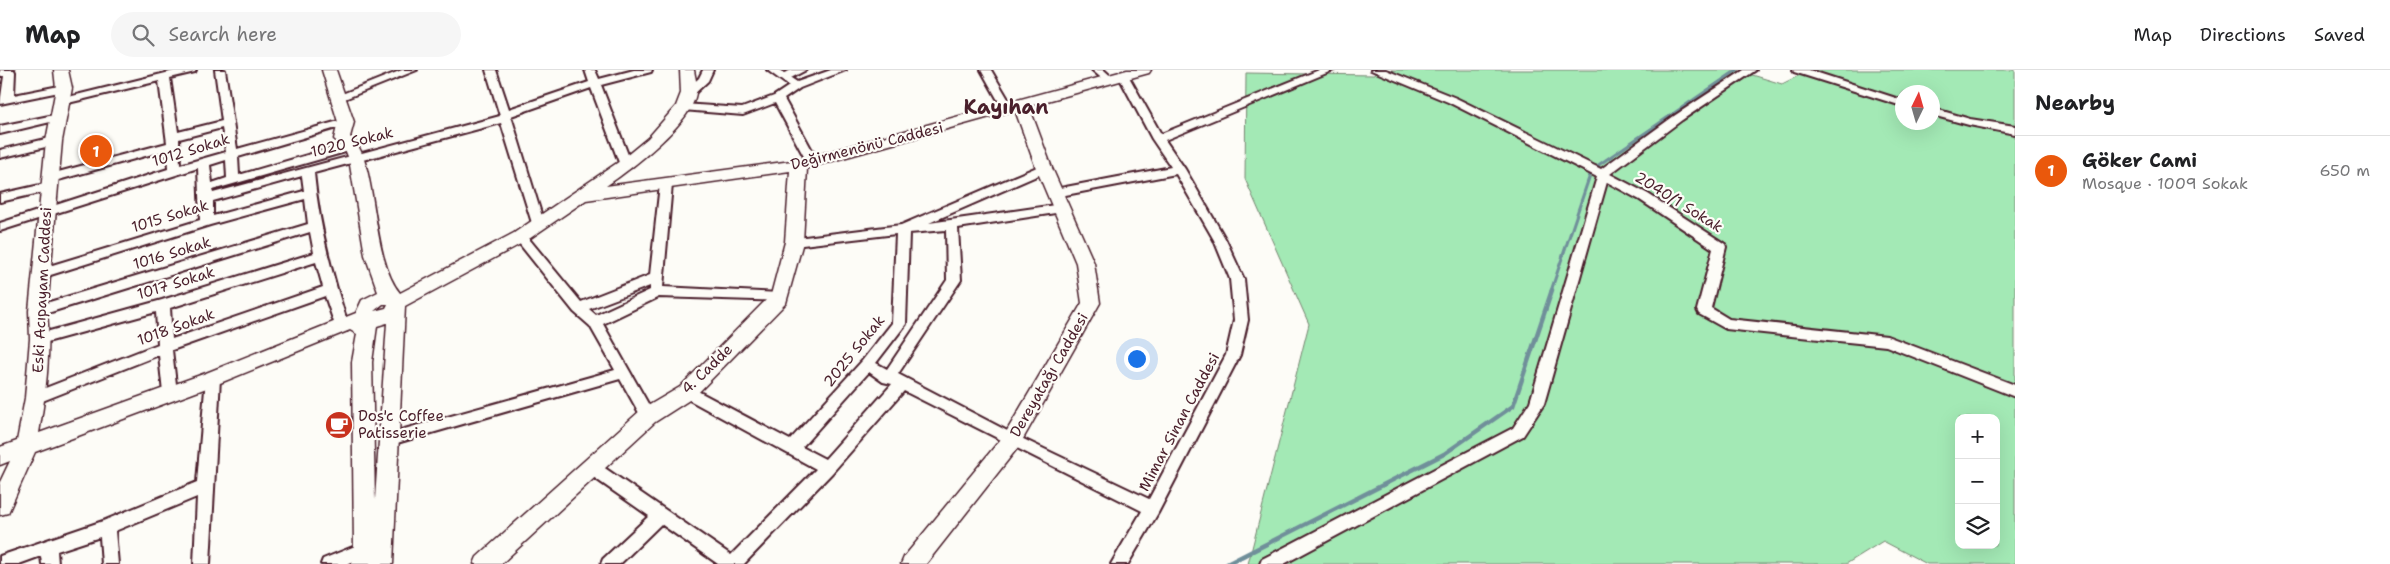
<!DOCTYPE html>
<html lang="en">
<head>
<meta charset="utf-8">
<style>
	:root { --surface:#fff; --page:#f6f6f6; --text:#202124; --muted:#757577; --line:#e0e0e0; --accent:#ea580c }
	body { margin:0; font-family:"Shantell Sans",sans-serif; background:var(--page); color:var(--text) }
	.controls { position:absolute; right:15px; bottom:15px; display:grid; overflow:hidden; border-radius:10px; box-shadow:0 5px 20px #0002 }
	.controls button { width:45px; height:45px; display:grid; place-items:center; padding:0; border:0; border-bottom:1px solid var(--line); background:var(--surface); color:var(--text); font:25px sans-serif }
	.compass { position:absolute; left:1895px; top:15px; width:45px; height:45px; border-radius:50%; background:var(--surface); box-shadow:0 5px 20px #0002; rotate:5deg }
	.you { position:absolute; left:1136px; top:288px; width:18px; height:18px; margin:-12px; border:4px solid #fff; border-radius:50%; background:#1a73e8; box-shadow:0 0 0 8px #1a73e833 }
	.badge { display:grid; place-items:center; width:32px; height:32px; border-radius:50%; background:var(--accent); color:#fff; font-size:16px; font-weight:700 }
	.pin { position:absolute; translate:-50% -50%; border:2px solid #fff; box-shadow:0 1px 5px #0006 }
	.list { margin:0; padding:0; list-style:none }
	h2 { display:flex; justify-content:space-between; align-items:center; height:65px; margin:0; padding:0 20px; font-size:21px }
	h2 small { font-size:16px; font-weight:400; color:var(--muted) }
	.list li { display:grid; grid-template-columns:32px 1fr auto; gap:15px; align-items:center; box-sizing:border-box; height:70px; padding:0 20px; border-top:1px solid var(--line) }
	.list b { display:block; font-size:19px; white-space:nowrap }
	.list p { margin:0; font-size:16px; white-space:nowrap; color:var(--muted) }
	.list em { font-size:16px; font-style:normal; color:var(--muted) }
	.icon { flex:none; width:28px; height:28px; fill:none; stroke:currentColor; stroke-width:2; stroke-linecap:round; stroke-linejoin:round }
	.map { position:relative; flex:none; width:2015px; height:494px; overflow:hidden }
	header { display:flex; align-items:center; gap:30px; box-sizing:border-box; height:70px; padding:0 25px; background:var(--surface); border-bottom:1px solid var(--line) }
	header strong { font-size:24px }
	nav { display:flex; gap:28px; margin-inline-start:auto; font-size:18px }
	.search { width:350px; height:45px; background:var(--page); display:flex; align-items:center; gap:12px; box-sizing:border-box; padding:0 18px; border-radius:28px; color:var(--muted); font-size:19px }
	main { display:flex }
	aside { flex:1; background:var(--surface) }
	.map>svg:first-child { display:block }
	.green { fill:#a3e9b5; stroke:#768470; fill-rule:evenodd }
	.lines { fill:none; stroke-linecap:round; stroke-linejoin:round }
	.stream-far1 { stroke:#708f9a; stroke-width:3 }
	.stream { stroke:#708f9a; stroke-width:4.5 }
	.street-casing { stroke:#4a1f2b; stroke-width:4 }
	.secondary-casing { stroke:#4a1f2b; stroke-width:3 }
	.street { fill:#fdfcf7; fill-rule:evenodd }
	.secondary { fill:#fdfcf7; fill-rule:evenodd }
	.labels { text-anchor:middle; stroke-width:4.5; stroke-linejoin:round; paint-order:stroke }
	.street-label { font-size:15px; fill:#4a1f2b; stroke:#fdfcf7 }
	.poi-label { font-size:15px; fill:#4a1f2b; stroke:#fdfcf7; text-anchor:start }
	.district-label { font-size:20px; font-weight:bold; fill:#4a1f2b; stroke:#fdfcf7 }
</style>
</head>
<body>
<header>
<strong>Map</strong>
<div class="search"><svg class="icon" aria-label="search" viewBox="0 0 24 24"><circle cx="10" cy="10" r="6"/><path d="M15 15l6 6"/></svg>Search here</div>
<nav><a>Map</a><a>Directions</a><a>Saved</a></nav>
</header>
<main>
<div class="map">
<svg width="2015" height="494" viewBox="0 0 2015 494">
	<rect width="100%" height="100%" fill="#fdfcf7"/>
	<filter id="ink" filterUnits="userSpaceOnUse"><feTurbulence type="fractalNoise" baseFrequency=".02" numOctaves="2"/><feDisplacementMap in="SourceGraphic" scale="10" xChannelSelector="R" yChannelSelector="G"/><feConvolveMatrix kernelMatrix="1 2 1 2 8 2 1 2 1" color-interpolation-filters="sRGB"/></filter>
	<g filter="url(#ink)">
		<path class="green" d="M 1377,0 L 1736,0 L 1782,14 L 1810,0 L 2015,0 L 2015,494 L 1927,494 L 1883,471 L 1846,494 L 1248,494 L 1309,254 L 1245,109 L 1246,3 L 1374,5 ZM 1902,22 L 1932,22 L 1932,52 L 1902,52 ZM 1959,348 L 1996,348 L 1996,475 L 1959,475 Z"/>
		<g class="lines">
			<path class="stream-far1" d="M 1597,96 L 1737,0
				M 1551,221 L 1591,102"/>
			<path class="stream" d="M 1227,494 L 1444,384 L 1513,336 L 1552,220"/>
			<defs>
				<path id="street" d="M 0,0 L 14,0 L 15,2 L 14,25 L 64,15 L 70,18 L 64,21 L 0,34 L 4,6 L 0,6 Z
					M 178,0 L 196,0 L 195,2 L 170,8 L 178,62 L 222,51 L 215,0 L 225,0 L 237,79 L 346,49 L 352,52 L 350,54 L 238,87 L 239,105 L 352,72 L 356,73 L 358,76 L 356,79 L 212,120 L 213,123 L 500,46 L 486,0 L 496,0 L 509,39 L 589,12 L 585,0 L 595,0 L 599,9 L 634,0 L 652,0 L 651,2 L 601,15 L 632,95 L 630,98 L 626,99 L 620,95 L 591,18 L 511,46 L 544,153 L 542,156 L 534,156 L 532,153 L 501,53 L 314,103 C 319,156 332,206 349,257 L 347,261 L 337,261 L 325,226 L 172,280 L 177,323 L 175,327 L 165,327 L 163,323 L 159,285 L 40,332 L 35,334 L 30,332 L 28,328 L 30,324 L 158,274 L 156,242 L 40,274 L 35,273 L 33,269 L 35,265 L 162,230 L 314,183 L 310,162 L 38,246 L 33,245 L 31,241 L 33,237 L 308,154 L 305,129 L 210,155 L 41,208 L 36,206 L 34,203 L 36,200 L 200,150 L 198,98 L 0,161 L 0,153 L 168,99 L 167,80 L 51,112 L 45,108 L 47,105 L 167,73 L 159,11 L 60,35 L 54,32 L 56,30 ZM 222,58 L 226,82 L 180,95 L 179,69 ZM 226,90 L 227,108 L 212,113 L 210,95 ZM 302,106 L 304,121 L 213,146 L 213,131 ZM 316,192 L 323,217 L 172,269 L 170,238 Z
					M 402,0 L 417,0 L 342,30 L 334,30 L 332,28 Z
					M 703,0 L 713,0 L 708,11 L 693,25 L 685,25 L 685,21 L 699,8 Z
					M 767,0 L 779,0 L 784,3 L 792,0 L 806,0 L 791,8 L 797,12 L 831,0 L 846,0 L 800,18 L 784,29 L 818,91 L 816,94 L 808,94 L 775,33 L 743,45 L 683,40 L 677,37 L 683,34 L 742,38 L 774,26 L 789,16 Z
					M 981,0 L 991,0 L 1014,39 L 1012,41 L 1004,41 Z
					M 1092,0 L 1104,0 L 1115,10 L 1114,12 L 1106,12 Z
					M 1319,0 L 1334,0 L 1165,70 L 1185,99 L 1226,170 L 1244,209 L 1248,250 L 1240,285 L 1158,443 L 1128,494 L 1111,494 L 1142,441 L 904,321 L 832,403 L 744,494 L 718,494 L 661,454 L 620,494 L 601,494 L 603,489 L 649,446 L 586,402 L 583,397 L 586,392 L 591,391 L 596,392 L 731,485 L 816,399 L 682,326 L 680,322 L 682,318 L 692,318 L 790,370 L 862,291 L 892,253 L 896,164 L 794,176 L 789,175 L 788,172 L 789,169 L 901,155 L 1044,94 L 1048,95 L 1050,98 L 1048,101 L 929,153 L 1062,134 L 1068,138 L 1062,142 L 958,158 L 961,210 L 898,304 L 1017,366 L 1149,429 L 1226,285 L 1234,250 L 1230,209 L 1214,170 L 1176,104 L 1055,127 L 1049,123 L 1055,119 L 1171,97 L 1152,69 L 1119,7 L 1120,5 L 1128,5 L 1161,64 ZM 946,160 L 947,210 L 887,299 L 876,293 L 906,254 L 909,163 ZM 869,302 L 883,312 L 892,314 L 825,389 L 802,377 Z
					M 1371,0 L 1386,0 L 1456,28 L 1601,99 L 1674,46 L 1744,0 L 1756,0 L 1682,50 L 1610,104 L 1648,124 L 1725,174 L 1726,177 L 1711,238 L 1729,249 L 1887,266 L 2015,315 L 2015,327 L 1886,276 L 1726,259 L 1699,244 L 1697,240 L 1713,179 L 1640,130 L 1607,112 L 1544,334 L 1523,366 L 1284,494 L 1260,494 L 1262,489 L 1513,358 L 1530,332 L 1597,107 L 1448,32 Z
					M 1793,0 L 1809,0 L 1902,30 L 1902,36 L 1794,2 Z
					M 1932,38 L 1970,49 L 2015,56 L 2015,64 L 1969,55 L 1932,45 Z
					M 59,44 L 63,45 L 63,49 L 0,64 L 0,56 Z
					M 54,67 L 60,71 L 58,74 L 0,88 L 0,80 Z
					M 666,110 L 672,114 L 663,217 L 779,223 L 786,228 L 784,231 L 659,227 L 603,254 L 655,346 L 653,350 L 648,352 L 643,350 L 620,309 L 390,375 L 385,373 L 382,369 L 385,365 L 390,363 L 615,300 L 590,256 L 574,242 L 514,167 L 520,163 L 525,164 L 581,232 L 650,205 L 660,114 ZM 650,216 L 650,220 L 596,245 L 589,239 Z
					M 49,113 L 53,114 L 55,117 L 53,120 L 0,132 L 0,124 Z
					M 213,302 L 218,304 L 220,308 L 210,494 L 194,494 L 197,427 L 115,461 L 118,494 L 102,494 L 100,467 L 57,481 L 58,494 L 42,494 L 41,486 L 19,494 L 0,494 L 0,486 L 103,451 L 197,412 L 206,308 L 208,304 Z
					M 365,472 L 371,474 L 373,479 L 371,484 L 347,494 L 321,494 L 323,489 Z"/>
				<path id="secondary" d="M 54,0 L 68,0 L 72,18 L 62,71 L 47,241 C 51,282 46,322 39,363 L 206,303 L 356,243 L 362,230 L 378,222 L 365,185 L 349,89 L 345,79 L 334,69 L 338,52 L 322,0 L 336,0 L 354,52 L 350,67 C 379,87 369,186 400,223 L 514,163 L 620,91 L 648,68 L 676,36 L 681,23 L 680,0 L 694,0 C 695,7 698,16 696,23 C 692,53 630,100 606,116 L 799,90 L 1127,0 L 1151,0 L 1149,3 L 1029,36 L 1052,98 L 1094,193 L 1100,233 L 1019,376 L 926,494 L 901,494 L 904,487 L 1005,364 L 1082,233 L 1076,193 L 1036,98 L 1015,40 L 807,98 L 803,172 L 786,233 L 694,327 L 655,352 L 501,494 L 474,494 L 477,487 L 641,340 L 680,317 L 771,225 L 785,172 L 790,101 L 586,130 L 526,171 L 405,236 L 393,494 L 352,494 L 354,479 L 352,292 L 357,264 L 350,260 L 220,313 L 35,382 L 8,443 L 0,445 L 0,412 L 10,391 L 0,395 L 0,377 L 17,371 L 25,328 L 30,269 L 29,241 L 46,71 L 56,18 ZM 383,234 L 388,234 L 386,238 L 374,241 ZM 387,253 L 375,430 L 372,292 L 377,256 Z"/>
			</defs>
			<use href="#street" class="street-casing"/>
			<use href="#secondary" class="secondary-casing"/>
			<use href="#street" class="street"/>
			<use href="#secondary" class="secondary"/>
		</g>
	</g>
	<defs>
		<symbol id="cafe-disc" viewBox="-11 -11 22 22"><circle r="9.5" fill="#c8321e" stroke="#fdfcf7"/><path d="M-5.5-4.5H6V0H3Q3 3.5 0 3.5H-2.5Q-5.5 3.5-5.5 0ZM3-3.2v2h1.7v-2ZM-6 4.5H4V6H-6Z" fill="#fff"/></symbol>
	</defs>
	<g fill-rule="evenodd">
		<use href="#cafe-disc" x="323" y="339" width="32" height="32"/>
	</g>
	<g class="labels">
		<g class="street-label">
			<text transform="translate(352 72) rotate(-14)" y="5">1020 Sokak</text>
			<text transform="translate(867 76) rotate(-14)" y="5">Değirmenönü Caddesi</text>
			<text transform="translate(191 80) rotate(-17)" y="5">1012 Sokak</text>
			<text transform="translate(1679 132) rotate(32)" y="5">2040/1 Sokak</text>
			<text transform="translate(170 146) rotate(-17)" y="5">1015 Sokak</text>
			<text transform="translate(172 183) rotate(-17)" y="5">1016 Sokak</text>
			<text transform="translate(176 213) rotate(-17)" y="5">1017 Sokak</text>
			<text transform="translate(42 220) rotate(-87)" y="5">Eski Acıpayam Caddesi</text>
			<text transform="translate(176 257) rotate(-20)" y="5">1018 Sokak</text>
			<text transform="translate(854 281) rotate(-51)" y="5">2025 Sokak</text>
			<text transform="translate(707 299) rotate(-44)" y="5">4. Cadde</text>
			<text transform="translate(1049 305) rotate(-60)" y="5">Dereyatağı Caddesi</text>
			<text transform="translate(1179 352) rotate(-62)" y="5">Mimar Sinan Caddesi</text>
		</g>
		<g class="poi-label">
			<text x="358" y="351">Dos'c Coffee<tspan x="358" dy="17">Patisserie</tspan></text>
		</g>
		<g class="district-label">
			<text x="1006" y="44">Kayıhan</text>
		</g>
	</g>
</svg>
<div class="controls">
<button>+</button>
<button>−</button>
<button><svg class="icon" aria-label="layers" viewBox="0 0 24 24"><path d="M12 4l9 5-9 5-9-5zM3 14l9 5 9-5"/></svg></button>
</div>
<svg class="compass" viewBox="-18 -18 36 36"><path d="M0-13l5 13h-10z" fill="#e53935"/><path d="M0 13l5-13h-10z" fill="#757577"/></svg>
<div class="you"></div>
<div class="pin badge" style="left:96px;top:81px">1</div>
</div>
<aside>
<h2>Nearby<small></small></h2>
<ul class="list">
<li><span class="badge">1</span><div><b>Göker Cami</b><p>Mosque · 1009 Sokak</p></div><em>650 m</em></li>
</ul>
</aside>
</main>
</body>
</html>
